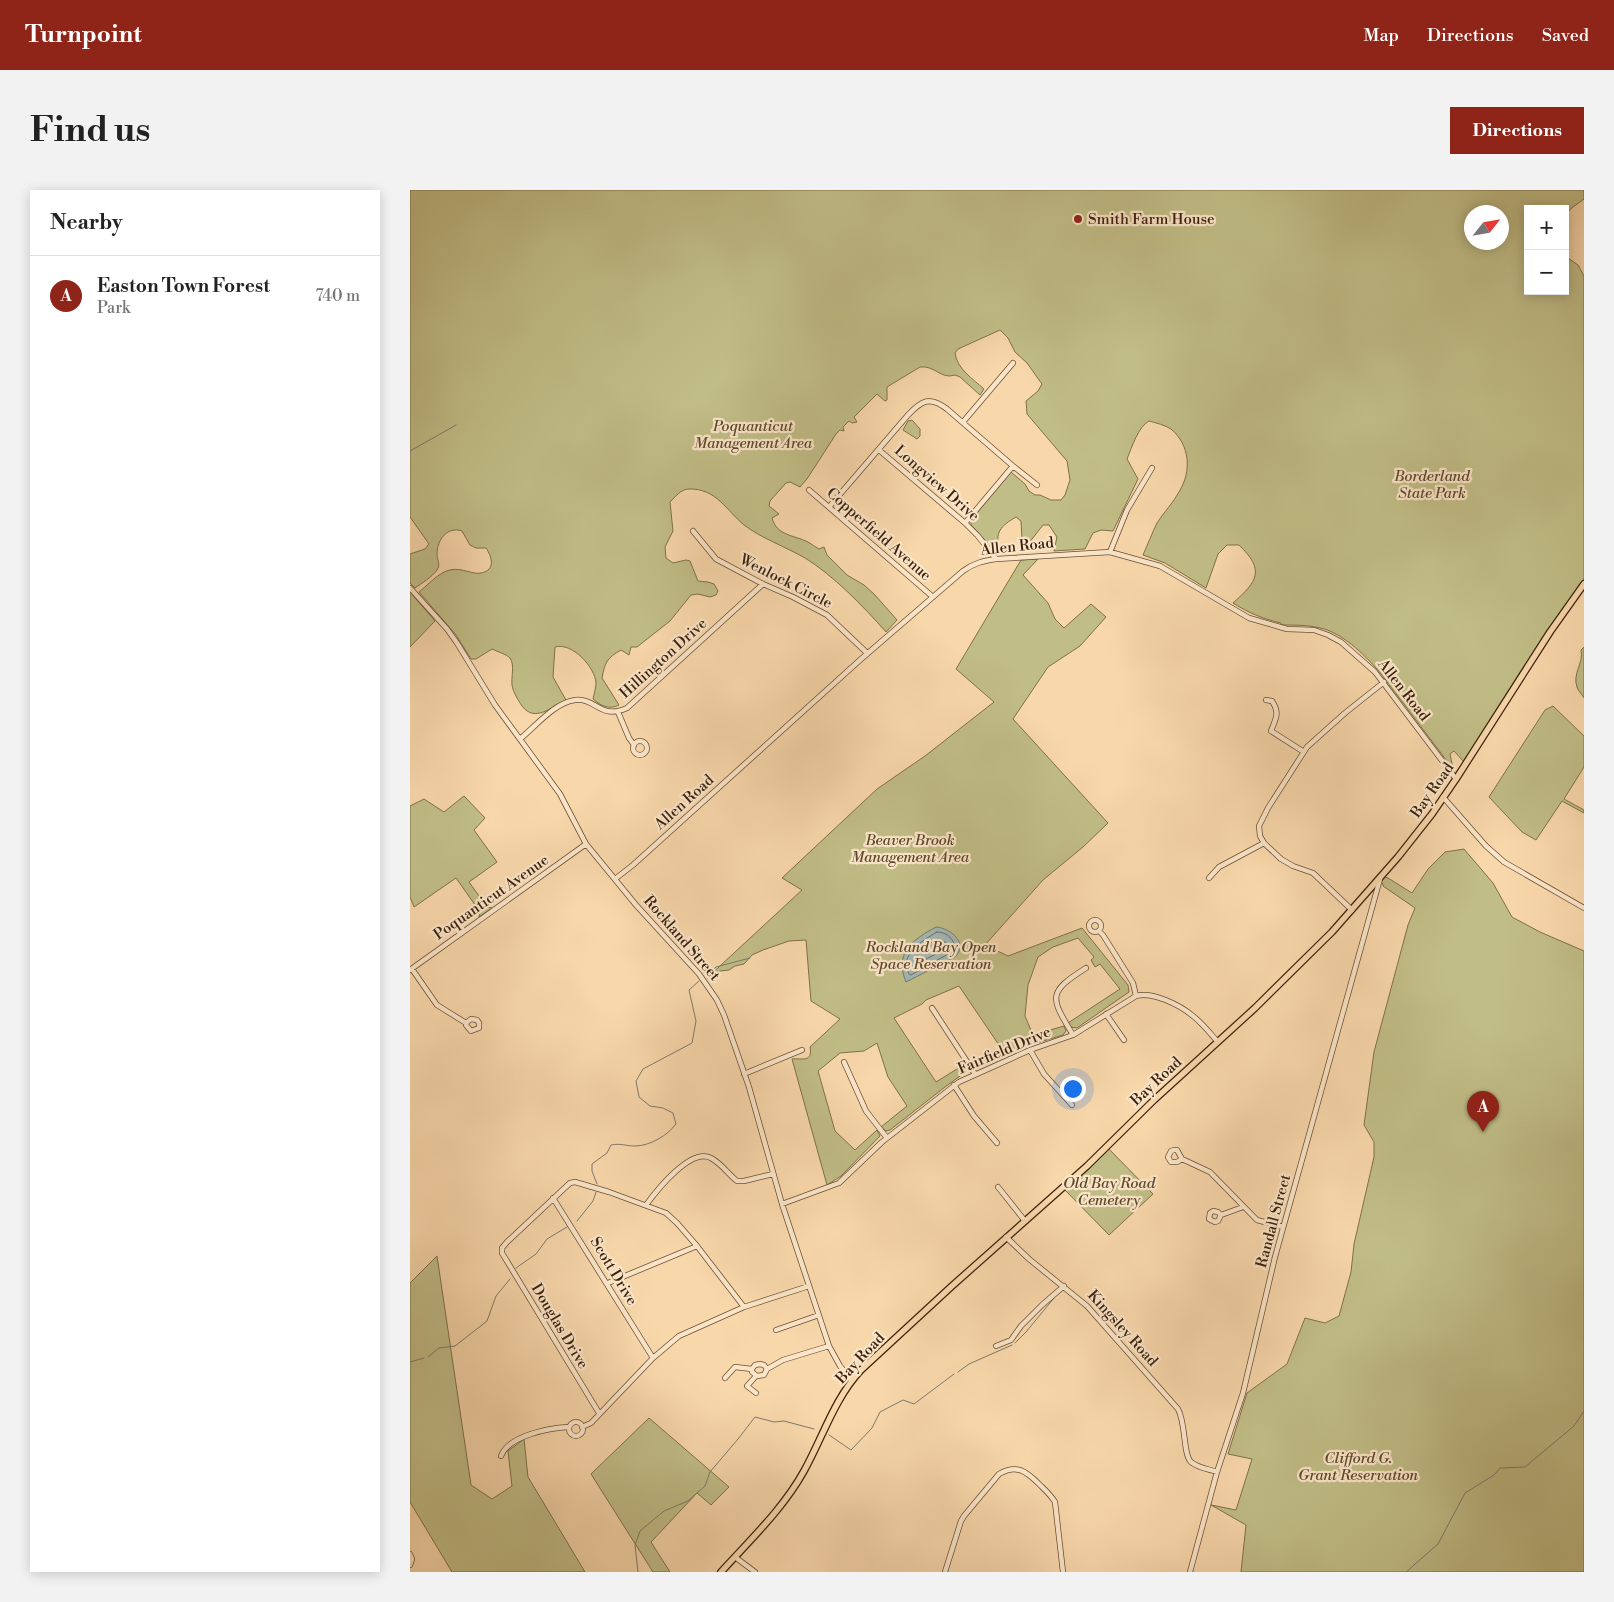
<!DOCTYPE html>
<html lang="en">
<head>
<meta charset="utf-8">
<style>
	:root { --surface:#fff; --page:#f2f2f2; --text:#222; --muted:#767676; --line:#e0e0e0; --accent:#8f2418 }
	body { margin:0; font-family:"Libre Bodoni",serif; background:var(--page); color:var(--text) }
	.controls { position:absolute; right:15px; top:15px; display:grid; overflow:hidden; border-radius:0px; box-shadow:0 2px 12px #0003 }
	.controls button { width:45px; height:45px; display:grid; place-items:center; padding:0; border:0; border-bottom:1px solid var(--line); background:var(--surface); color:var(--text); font:25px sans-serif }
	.compass { position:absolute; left:1054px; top:15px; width:45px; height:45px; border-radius:50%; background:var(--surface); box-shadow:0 2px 12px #0003; rotate:59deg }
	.you { position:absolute; left:662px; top:898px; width:18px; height:18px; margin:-12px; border:4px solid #fff; border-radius:50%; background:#1a73e8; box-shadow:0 0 0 8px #1a73e833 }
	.badge { display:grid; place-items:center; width:32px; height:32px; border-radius:50%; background:var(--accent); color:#fff; font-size:16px; font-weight:700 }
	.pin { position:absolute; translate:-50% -41px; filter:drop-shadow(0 1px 2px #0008) }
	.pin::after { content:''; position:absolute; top:26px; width:18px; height:15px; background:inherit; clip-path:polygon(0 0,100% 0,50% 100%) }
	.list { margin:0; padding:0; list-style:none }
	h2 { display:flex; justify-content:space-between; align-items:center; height:65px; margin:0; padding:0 20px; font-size:21px }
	h2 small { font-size:16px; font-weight:400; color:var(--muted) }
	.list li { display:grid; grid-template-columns:32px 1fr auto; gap:15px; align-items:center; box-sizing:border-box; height:80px; padding:0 20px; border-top:1px solid var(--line) }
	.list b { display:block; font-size:19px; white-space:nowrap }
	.list p { margin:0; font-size:16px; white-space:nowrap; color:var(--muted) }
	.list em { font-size:16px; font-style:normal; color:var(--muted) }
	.map { position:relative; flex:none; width:1174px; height:1382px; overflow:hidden; border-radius:0px }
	header { display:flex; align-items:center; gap:30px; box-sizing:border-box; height:70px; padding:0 25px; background:var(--accent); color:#fff }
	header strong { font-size:24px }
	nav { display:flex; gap:28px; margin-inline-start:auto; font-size:18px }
	.intro { display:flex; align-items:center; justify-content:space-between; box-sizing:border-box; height:120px; padding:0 30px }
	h1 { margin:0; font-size:35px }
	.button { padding:12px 22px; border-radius:0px; background:var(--accent); color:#fff; font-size:18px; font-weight:700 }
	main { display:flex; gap:30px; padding:0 30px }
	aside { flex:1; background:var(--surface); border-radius:0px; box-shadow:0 2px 12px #0003 }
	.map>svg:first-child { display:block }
	.green { fill:#c1bd86; stroke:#7f704a; fill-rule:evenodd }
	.water { fill:#a2b7b4; stroke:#7a7b72 }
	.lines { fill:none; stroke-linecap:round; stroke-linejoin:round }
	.shore { stroke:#706c62; stroke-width:1 }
	.stream { stroke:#7a7b72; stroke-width:1 }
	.minor-casing { stroke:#6c4f36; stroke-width:6 }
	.major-casing { stroke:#3d220f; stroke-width:8 }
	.minor { stroke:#fae5c8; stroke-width:4.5 }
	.major { stroke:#f8d7aa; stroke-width:5.5 }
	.poi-dot { fill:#8f2418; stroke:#fae5c8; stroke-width:2 }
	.labels { text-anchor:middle; stroke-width:4.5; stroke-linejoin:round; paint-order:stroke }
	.poi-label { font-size:15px; fill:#3d220f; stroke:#fae5c8; text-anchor:start }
	.park-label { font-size:15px; font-style:italic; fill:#5e492d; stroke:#fae5c8 }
	.street-label { font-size:15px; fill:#3d220f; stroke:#fae5c8 }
</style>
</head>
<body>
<header>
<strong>Turnpoint</strong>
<nav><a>Map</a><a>Directions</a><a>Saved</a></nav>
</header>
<div class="intro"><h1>Find us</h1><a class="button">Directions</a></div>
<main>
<aside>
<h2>Nearby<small></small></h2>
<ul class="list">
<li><span class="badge">A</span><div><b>Easton Town Forest</b><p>Park</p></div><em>740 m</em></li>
</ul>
</aside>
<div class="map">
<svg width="1174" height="1382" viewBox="0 0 1174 1382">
	<rect width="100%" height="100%" fill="#f8d7aa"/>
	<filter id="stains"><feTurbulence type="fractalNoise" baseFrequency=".004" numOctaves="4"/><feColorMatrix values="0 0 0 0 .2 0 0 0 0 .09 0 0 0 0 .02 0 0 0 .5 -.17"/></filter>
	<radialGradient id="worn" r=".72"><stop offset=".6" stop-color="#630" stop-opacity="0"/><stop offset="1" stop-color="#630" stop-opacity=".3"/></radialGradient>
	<path class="green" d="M 0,0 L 1174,0 L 1174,9 L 1163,17 L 1155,24 L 1155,19 L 1118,19 L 1118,101 L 1155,101 L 1155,66 L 1168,75 L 1174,86 L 1174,389 L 1126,459 L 1054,572 L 1044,561 L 1040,564 L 1043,579 L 971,484 C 958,468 935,445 914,439 C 901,435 885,435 871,435 L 871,433 C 853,429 839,423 823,413 C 848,391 855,380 829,355 L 817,355 L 808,364 L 796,398 L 755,373 L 733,365 C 738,354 742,343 747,333 C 754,322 763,313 769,302 C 782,281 780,255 761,239 C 755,235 746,233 739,231 C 728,237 722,257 717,269 L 728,289 L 703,341 L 691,340 L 683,343 L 675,359 L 644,361 L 647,347 L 639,335 L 633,335 L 615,358 L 612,350 L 611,331 L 606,327 C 591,336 584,342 590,361 L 587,363 L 561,335 L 561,330 L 601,282 L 615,294 L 619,301 L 625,305 L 630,305 L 641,310 L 651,310 L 655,305 L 660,290 L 657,271 L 617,224 L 616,211 L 628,201 L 632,194 L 617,173 L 605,162 L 598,148 L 590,140 L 548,159 L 545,163 C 547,179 563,189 574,199 L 570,205 L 550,187 L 545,185 C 531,190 525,175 510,177 L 477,197 L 477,210 L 475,211 L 467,204 L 444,227 L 447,232 L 442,233 L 439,231 L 433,237 L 434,241 L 430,240 L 426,244 L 397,289 L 390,297 L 380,292 L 376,293 L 360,311 L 359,316 L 369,324 L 362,328 C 367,346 384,345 398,352 C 402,354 405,357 409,359 L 414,357 L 417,365 L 437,385 L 454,395 L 465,405 L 487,430 L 476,442 C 454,417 423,385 395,368 C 376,357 351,348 334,335 C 317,321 306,298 279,299 C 271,299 265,307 260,312 L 263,341 L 255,357 L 256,368 L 263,373 L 276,370 L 280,371 L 288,391 L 298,392 L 304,394 L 308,401 L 306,405 L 300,407 L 288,404 L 281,405 L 260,431 L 227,457 L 221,457 L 219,465 L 211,460 C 197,468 195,472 192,488 L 209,515 C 199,520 191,516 183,509 C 184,504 186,498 186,493 C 185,477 162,452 145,457 L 143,487 L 156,510 C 141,517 125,533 112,516 C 108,510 103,502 102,495 C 101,487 105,475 100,468 C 96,464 88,462 82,459 L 66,469 L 61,469 L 46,445 L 9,402 C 18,395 29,382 40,380 C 51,377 63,385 71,383 C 86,380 82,367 76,358 L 66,358 L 60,355 L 52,341 C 37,336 27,350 27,364 C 27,370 31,375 27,380 C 22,387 12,393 5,398 L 0,393 L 0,364 L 15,359 L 19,354 L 0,327 ZM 1062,22 L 1092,22 L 1092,52 L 1062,52 Z
		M 502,230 L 510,239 L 510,246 L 507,249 L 493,240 L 498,231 Z
		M 628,369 L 613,385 L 638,413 L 645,429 L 654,438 L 681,414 L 696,427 L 670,456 L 638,477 L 603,529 L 698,633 L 673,657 L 633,690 L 575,755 L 598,766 L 672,738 L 718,795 L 719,802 L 667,838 L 660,837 L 658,833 L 710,799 L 690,774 L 685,777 L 681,770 L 684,767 L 668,748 L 643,757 L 628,767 L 618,795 L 615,826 L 623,845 L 654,836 L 656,841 L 653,845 L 617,856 L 566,878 L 560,872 L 591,858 L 549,796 L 516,810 L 512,814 L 484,828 L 526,892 L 555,874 L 557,881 L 535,897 L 480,940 L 476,941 L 471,937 L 497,916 L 478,887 L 467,853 L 454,861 L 430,863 L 408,881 L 425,941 L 445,960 L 467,940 L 470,946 L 431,986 L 417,995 L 382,869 C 392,868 403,873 400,857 L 430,829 L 401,811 L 396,750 L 379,751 L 353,760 L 342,765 L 334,774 L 325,776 L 319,780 L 310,781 L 297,788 L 392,700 L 372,688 L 467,599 L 515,566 L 584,512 L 546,479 L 611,370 Z
		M 0,402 L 25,431 L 0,457 Z
		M 1174,457 L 1174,508 C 1172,504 1168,501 1167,497 C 1162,484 1174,473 1171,460 Z
		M 1143,516 L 1174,546 L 1174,577 L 1154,609 L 1174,620 L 1174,623 L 1152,611 L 1126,650 L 1112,642 L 1079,607 L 1135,520 Z
		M 54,606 L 75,628 L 64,640 L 87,672 L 59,692 L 77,717 L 82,718 L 69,727 L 70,722 L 46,688 L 4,717 L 0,707 L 0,616 L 14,609 L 34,622 Z
		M 1054,659 L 1083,693 L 1102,727 L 1130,742 L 1174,761 L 1174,1382 L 831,1382 L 836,1335 L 801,1315 L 826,1320 L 842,1269 L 818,1264 L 837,1203 L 877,1174 L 895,1128 L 915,1133 L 929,1126 L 941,1082 L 944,1054 L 964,967 L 964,952 L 954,935 L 964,862 L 998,735 L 1005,718 L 973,696 L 973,694 L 971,692 L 975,687 L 978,688 L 1002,703 L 1018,679 L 1035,662 Z
		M 698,958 L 743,1004 L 699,1045 L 655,1000 Z
		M 27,1066 L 61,1295 L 82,1309 L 102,1296 L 98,1261 L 114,1249 L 118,1287 L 175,1382 L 42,1382 L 0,1312 L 0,1093 Z
		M 239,1228 L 319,1297 L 301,1315 L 287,1303 L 241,1352 L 260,1382 L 243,1382 L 181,1284 Z"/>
	<path class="water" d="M 526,737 C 541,738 559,754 545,767 L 496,792 C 484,763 502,750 526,737 Z"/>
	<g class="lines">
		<path class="shore" d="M 527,742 C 538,742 545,750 545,760 L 501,785 L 499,784 C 488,765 513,750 527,742 Z
			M 528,749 L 537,753 L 538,758 L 508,773 L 505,773 C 505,760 518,754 528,749 Z"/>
		<path class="stream" d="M 0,261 L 46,235
			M 297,785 L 306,777 L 340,768
			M 187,994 L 182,981 L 182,974 L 197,963 L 201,955 C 211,953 216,956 225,956 C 240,956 258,945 266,934 L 263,923 L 253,918 L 240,916 L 229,907 L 226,891 L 233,879 L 282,853 L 286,831 L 279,800 L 289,791
			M 167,1031 L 183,1011 L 186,1002
			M 106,1078 L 126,1064 L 137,1049 L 157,1037
			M 605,1153 L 616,1142 L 644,1108
			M 18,1167 L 29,1158 L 45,1156 L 77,1131 L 86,1106 L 100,1089
			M 0,1172 L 14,1168
			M 548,1182 L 559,1174 L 602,1155
			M 419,1245 L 441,1260 L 462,1238 L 470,1222 L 493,1210 L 504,1214 L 544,1184
			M 228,1382 L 225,1355 L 230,1341 L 254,1321 L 278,1311 L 295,1296 L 300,1282 L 328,1249 L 345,1227 L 364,1232 L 374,1231 L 404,1239
			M 996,1382 L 1028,1354 L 1055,1303 L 1084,1285 L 1090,1278 L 1115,1277 L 1164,1236 L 1174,1221"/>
		<defs>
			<path id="minor" d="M 553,232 L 603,173
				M 469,260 L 555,333 L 568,346 L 586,369
				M 399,300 L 523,407
				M 419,317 L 498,225 C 512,210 520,206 537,219 L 603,276 L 627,295
				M 555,333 L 603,276
				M 283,341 L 306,369 L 353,394 L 383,407 L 417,425 L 457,463
				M 700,362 L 717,320 L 742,278
				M 0,398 L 37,439 L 47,453 L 85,515 L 150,604 L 176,654 L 226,715 L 289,784 L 307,810 L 314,825 L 339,897 L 372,1014 L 419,1156 L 430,1176 L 441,1190
				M 856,510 L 862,511 C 870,523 866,528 861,541 L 894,562
				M 208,522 L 219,548 L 224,555
				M 110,549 C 126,536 144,513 165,510 C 187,508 190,530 217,518 L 353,394
				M223 558a7 7 0 1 1 14 0a7 7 0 1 1-14 0Z
				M 1033,607 L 1076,656 L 1094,672 L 1174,718
				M 799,688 L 809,677 L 854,653
				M 205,689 L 223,675 L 450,470 L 553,381 C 564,373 573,371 586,369 L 700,362 L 750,376 L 839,428 L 877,439 L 904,440 L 918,445 L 931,452 L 965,482 L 1046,589
				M 942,720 L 903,683 L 883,676 L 871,669 L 854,653 L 850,646 L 849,636 L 858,618 L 897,557 L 935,523 L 974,492
				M679 736a6 6 0 1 1 12 0a6 6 0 1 1-12 0Z
				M 689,741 L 693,745 L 723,793 L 726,806
				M 2,779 L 27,815 L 56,833 L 61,829 L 67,830 L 69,833 L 69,838 L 61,841 L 56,835 L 56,833
				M 0,780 L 176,654
				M 522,818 L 565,884
				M 696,824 L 714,850
				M 663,845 C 641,808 636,803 676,778
				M 620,860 L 634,884 L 662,915
				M 434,872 L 456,921 L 477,948
				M 334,884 L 392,860
				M 544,895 L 564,926 L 587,953
				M 772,969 L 767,972 L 761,972 L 758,967 L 761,961 L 764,960 L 767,960 L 772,969 L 800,982 L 847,1030 L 873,1037
				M 588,997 L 615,1031
				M 143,1008 L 243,1168
				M 372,1014 L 429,993 L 472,952 L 549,892 L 620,860 L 663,845 L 726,806 C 742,801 770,815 783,826 C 792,833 800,843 807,851
				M 236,1015 C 247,1000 281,957 301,968 C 312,974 318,984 327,991 L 334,991 L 363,984
				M 811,1025 L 808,1031 L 805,1032 L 799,1029 L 800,1023 L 803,1021 L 808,1022 L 811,1025 L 833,1017
				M 596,1047 L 619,1069 L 677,1116 L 768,1219 C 776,1233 773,1265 781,1272 C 788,1278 799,1279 807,1282
				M 198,1093 L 287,1056
				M 366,1140 L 409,1125
				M 586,1156 L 601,1150 L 611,1136 L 632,1115 L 654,1096
				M 350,1174 L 354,1175 L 357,1179 L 354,1185 L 347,1186 L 342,1182 L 342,1179 L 345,1175 Z
				M 357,1179 L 373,1170 L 419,1156
				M 346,1186 L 337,1196 L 346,1203
				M 315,1188 L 325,1177 L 342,1179
				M 189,1223 L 92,1063 L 92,1058 L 97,1052 L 160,993 L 165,992 L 199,1002 L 256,1023 L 267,1033 L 287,1056 L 334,1117
				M159 1239a7 7 0 1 1 14 0a7 7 0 1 1-14 0Z
				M 172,1237 L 181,1233 L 243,1168 L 269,1146 L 334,1117 L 399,1096
				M 91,1266 C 99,1245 140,1238 159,1237
				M 0,1364 L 2,1369 L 0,1375
				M 325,1367 L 345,1382
				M 535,1382 L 551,1331 L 554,1326 L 589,1284 C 607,1274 616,1281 629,1294 C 635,1300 640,1304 645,1312 L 653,1382
				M 780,1382 L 807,1282 L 833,1203 L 865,1067 L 970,689"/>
			<path id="major" d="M 311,1382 C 340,1350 373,1319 394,1281 C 413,1247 424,1209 451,1180 L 542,1096 L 677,976 L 744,910 L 845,818 L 922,742 L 988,667 L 1022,624 L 1046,589 L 1140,442 L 1174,394"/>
		</defs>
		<use href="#minor" class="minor-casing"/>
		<use href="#major" class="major-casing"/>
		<use href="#minor" class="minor"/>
		<use href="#major" class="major"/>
	</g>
	<circle class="poi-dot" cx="668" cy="29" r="5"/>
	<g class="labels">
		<g class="poi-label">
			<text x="678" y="34">Smith Farm House</text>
		</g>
		<g class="park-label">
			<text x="343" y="241">Poquanticut<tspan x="343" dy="17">Management Area</tspan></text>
			<text x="1022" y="291">Borderland<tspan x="1022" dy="17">State Park</tspan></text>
			<text x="500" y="655">Beaver Brook<tspan x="500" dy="17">Management Area</tspan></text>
			<text x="521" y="762">Rockland Bay Open<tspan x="521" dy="17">Space Reservation</tspan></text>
			<text x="699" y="998">Old Bay Road<tspan x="699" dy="17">Cemetery</tspan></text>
			<text x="948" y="1273">Clifford G.<tspan x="948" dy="17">Grant Reservation</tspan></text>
		</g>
		<g class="street-label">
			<text transform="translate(527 293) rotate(41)" y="5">Longview Drive</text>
			<text transform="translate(469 344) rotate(41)" y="5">Copperfield Avenue</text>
			<text transform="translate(607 356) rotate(-6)" y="5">Allen Road</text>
			<text transform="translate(376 391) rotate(27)" y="5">Wenlock Circle</text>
			<text transform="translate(253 468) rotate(-42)" y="5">Hillington Drive</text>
			<text transform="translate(994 500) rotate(52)" y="5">Allen Road</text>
			<text transform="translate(1022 600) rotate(-55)" y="5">Bay Road</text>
			<text transform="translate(274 612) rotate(-42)" y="5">Allen Road</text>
			<text transform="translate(81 707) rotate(-35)" y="5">Poquanticut Avenue</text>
			<text transform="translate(272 748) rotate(49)" y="5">Rockland Street</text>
			<text transform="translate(594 860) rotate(-23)" y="5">Fairfield Drive</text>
			<text transform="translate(746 891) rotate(-43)" y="5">Bay Road</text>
			<text transform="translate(863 1031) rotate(-75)" y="5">Randall Street</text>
			<text transform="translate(204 1081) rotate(59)" y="5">Scott Drive</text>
			<text transform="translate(150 1136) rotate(59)" y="5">Douglas Drive</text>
			<text transform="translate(713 1138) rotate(48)" y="5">Kingsley Road</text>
			<text transform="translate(450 1168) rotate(-47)" y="5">Bay Road</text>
		</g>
	</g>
	<rect width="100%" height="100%" filter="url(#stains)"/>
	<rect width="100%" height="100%" fill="url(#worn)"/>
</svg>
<div class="controls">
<button>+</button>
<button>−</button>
</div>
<svg class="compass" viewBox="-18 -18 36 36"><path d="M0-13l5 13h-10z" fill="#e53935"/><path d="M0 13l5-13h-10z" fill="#767676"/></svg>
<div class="you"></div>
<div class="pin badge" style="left:1073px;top:942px">A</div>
</div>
</main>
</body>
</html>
